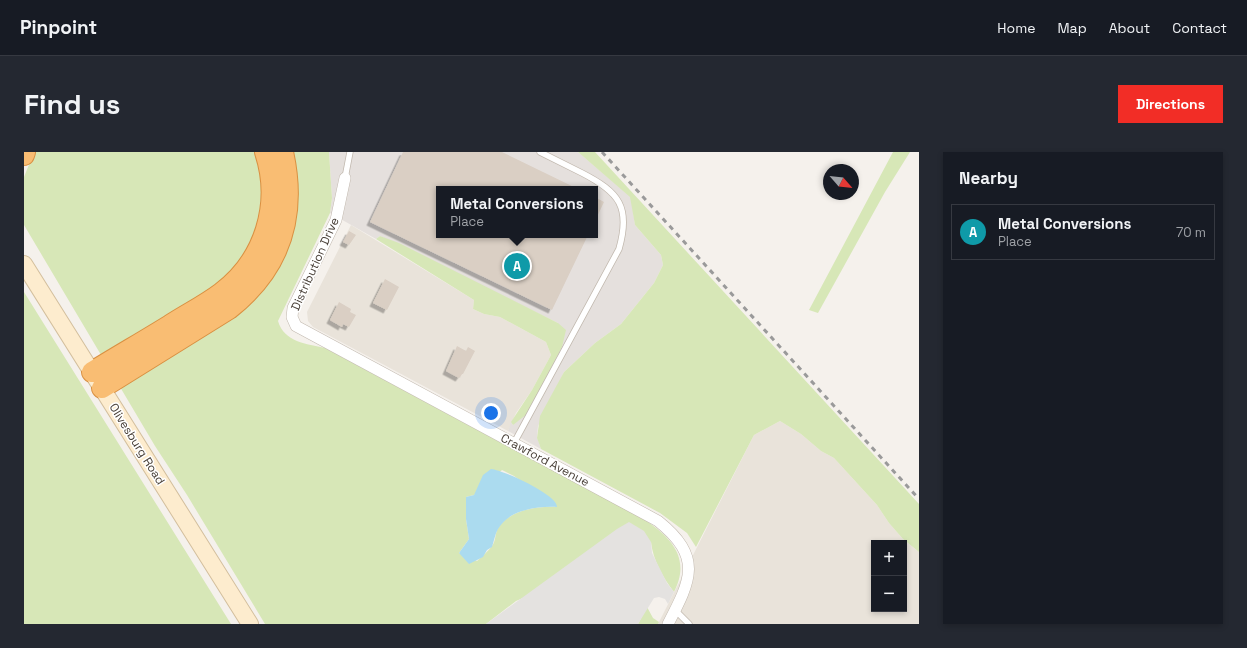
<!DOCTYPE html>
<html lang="en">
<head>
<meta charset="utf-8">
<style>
	:root { --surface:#171b24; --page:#242831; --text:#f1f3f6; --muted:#9ea1a6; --line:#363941; --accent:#f22d26 }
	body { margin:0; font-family:"Space Grotesk",sans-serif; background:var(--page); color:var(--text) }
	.controls { position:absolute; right:12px; bottom:12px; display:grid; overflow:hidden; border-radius:0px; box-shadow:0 2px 6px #0003 }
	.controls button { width:36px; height:36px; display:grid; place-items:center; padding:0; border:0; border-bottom:1px solid var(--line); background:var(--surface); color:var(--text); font:20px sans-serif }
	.compass { position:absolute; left:799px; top:12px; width:36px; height:36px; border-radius:50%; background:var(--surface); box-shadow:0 2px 6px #0003; rotate:118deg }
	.you { position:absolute; left:467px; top:261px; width:14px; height:14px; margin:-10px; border:3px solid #fff; border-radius:50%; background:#1a73e8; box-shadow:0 0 0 6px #1a73e833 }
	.badge { display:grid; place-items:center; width:26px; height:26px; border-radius:50%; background:var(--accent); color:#fff; font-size:13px; font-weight:700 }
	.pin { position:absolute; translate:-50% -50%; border:2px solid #fff; box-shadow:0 1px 4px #0006 }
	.popup { position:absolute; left:412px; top:34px; width:162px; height:52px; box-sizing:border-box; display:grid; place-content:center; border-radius:0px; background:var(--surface); filter:drop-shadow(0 1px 3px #0005); font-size:13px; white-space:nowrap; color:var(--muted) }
	.popup b { font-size:15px; color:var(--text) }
	.popup::after { content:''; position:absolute; left:50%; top:100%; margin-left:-8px; border:8px solid transparent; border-top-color:var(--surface) }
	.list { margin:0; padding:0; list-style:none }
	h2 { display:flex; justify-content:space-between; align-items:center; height:52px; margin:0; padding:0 16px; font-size:17px }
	h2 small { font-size:13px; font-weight:400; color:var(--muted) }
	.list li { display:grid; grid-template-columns:26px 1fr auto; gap:12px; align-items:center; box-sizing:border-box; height:56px; margin:0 8px 8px; padding:0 8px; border:1px solid var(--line); border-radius:0px }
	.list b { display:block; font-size:15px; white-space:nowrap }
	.list p { margin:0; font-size:13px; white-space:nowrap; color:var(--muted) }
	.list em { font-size:13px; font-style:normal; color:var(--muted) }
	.map { position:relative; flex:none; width:895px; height:472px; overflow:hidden; border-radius:0px }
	header { display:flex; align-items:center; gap:24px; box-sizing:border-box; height:56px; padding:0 20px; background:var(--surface); border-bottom:1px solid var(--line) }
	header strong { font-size:19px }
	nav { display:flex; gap:22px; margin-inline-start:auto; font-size:14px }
	.intro { display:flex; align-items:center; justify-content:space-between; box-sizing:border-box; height:96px; padding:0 24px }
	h1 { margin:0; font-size:28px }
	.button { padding:10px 18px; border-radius:0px; background:var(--accent); color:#fff; font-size:14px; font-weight:700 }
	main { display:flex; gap:24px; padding:0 24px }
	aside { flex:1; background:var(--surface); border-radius:0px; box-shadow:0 2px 6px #0003 }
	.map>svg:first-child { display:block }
	.residential { fill:#e9e3da; fill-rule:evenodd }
	.industrial { fill:#e5e0dd; fill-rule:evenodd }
	.green { fill:#d7e7b7; fill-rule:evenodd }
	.parking { fill:#e4e2e0 }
	.water { fill:#abdbef }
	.building { fill:#dacfc4; filter:url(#shadow) }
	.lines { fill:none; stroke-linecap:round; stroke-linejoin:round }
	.lane-casing { stroke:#c1b8ae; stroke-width:7 }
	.street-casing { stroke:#c1b8ae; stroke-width:12 }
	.secondary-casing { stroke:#d3bf9d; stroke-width:18 }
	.highway-casing { stroke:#d99042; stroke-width:22 }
	.lane { stroke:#fff; stroke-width:5.5 }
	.street { stroke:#fff; stroke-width:11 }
	.secondary { stroke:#fdecce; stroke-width:16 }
	.highway { stroke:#f9bd73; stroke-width:20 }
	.rail { stroke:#9a9a9a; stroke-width:3; stroke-dasharray:5 5; stroke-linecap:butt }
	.labels { text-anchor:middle; stroke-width:3; stroke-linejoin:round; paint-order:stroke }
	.street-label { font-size:12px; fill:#4a4139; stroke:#fff }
</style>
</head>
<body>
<header>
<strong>Pinpoint</strong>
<nav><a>Home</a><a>Map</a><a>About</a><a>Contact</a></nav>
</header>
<div class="intro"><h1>Find us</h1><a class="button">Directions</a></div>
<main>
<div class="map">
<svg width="895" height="472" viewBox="0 0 895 472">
	<defs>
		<filter id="shadow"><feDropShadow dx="-3.5" dy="3.5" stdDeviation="0" flood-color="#0004"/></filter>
	</defs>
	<rect width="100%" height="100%" fill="#f5f1ec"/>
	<path class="residential" d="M 327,73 L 450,148 L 449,157 L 460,162 L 476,165 L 522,190 L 527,203 L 508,238 L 492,261 L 484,279 L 289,175 L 284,169 L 283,160 Z
		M 756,269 L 777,282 L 797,299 L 810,306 L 853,353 L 865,371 L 879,387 L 895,400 L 895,472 L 634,472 L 730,283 ZM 850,391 L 880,391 L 880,457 L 850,457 Z"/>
	<path class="industrial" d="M 305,0 L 554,0 L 607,45 L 611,73 L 637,103 L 639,113 L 630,131 L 597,172 L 571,191 L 540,220 L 514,274 L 513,285 L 517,297 L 484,279 L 487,270 L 489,273 L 538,195 L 534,171 L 356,84 L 352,87 L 306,61 L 308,46 ZM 415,37 L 571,37 L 571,83 L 415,83 Z"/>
	<path class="green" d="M 10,0 L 305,0 L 308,46 L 306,61 L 254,169 C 260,190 283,192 301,196 L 621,368 C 648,386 667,407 650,440 C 639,426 629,408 627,390 L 492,449 L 462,472 L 241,472 L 163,343 L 131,294 L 0,73 L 0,25 ZM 478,318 L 490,324 L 533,355 C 512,354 486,358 474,376 C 471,381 472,389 468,394 C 466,397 457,406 453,409 L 435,401 L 445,387 L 442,367 L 442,345 L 450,343 Z
		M 554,0 L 571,0 L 895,352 L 895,400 L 879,387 L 865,371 L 853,353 L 810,306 L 797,299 L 777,282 L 756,269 L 730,283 L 672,395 L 663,381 L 636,361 L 517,297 L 513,286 L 516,264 L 540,220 L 571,191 L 597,172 L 630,131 L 639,113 L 637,103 L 611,73 L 606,45 Z
		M 869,0 L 886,0 L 861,40 L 794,161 L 785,158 Z
		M 356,84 L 375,91 L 534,171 L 542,178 L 538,195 L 503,262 L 489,273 L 487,270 L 508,238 L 527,203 L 522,190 L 476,165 L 460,162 L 449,157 L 450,148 L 352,87 Z
		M 0,140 L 207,472 L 0,472 Z
		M 623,455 L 629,466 L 635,470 L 634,472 L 614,472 Z"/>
	<path class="parking" d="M 605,370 L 620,379 L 627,390 L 628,401 L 643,431 L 650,440 L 644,452 L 641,447 L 635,445 L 630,446 L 614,472 L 462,472 L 593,377 Z"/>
	<path class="water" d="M 467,317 C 479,318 534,343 533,355 C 512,354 485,358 474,377 C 471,382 470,389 468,395 L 463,398 L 459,405 L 445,412 L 435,401 L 445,387 L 442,367 L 442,345 L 450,343 L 459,323 Z"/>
	<path class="building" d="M 379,0 L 478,0 L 554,37 L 415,37 L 415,83 L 564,83 L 528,158 L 346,70 Z
		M 571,45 L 580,50 L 571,69 Z
		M 325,79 L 332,83 L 325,93 L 319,90 Z
		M 361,127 L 375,135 L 363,158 L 349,151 Z
		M 315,150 L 327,157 L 326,160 L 332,163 L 325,175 L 319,172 L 318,175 L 306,168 Z
		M 433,194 L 442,199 L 444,195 L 451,199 L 439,222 L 438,222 L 435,226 L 422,219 Z"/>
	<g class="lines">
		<defs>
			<path id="lane" d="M 321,26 L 326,0
				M 490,291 L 595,97 C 607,55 595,40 558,21 C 544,14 530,7 516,0
				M 651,458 L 665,472"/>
			<path id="street" d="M 321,26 L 312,68 L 269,156 L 268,165 L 272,174 L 634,369 C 679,405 667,428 644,472"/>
			<path id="secondary" d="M 0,112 L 226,472"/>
			<path id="highway" d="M 0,3 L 1,0
				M 68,220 C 94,204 120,189 146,173 C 163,162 181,153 197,141 C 241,108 258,52 241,0
				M 78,236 L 205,157 C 257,116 273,63 259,0"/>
		</defs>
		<use href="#lane" class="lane-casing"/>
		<use href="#street" class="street-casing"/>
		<use href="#secondary" class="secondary-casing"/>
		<use href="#highway" class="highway-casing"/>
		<use href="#lane" class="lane"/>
		<use href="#street" class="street"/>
		<use href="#secondary" class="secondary"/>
		<use href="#highway" class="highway"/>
		<path class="rail" d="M 578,0 L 895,347"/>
	</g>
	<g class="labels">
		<g class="street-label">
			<text transform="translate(291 112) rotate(-66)" y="4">Distribution Drive</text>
			<text transform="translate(113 292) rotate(58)" y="4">Olivesburg Road</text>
			<text transform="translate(521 308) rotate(28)" y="4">Crawford Avenue</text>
		</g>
	</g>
</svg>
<div class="controls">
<button>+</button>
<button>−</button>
</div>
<svg class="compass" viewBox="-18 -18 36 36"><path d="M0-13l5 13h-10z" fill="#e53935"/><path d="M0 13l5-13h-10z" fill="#9ea1a6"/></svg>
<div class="you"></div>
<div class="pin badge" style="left:493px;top:114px;background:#0f9aa8">A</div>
<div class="popup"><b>Metal Conversions</b>Place</div>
</div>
<aside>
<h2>Nearby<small></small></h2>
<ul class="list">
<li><span class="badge" style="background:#0f9aa8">A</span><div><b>Metal Conversions</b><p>Place</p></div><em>70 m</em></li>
</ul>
</aside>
</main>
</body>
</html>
